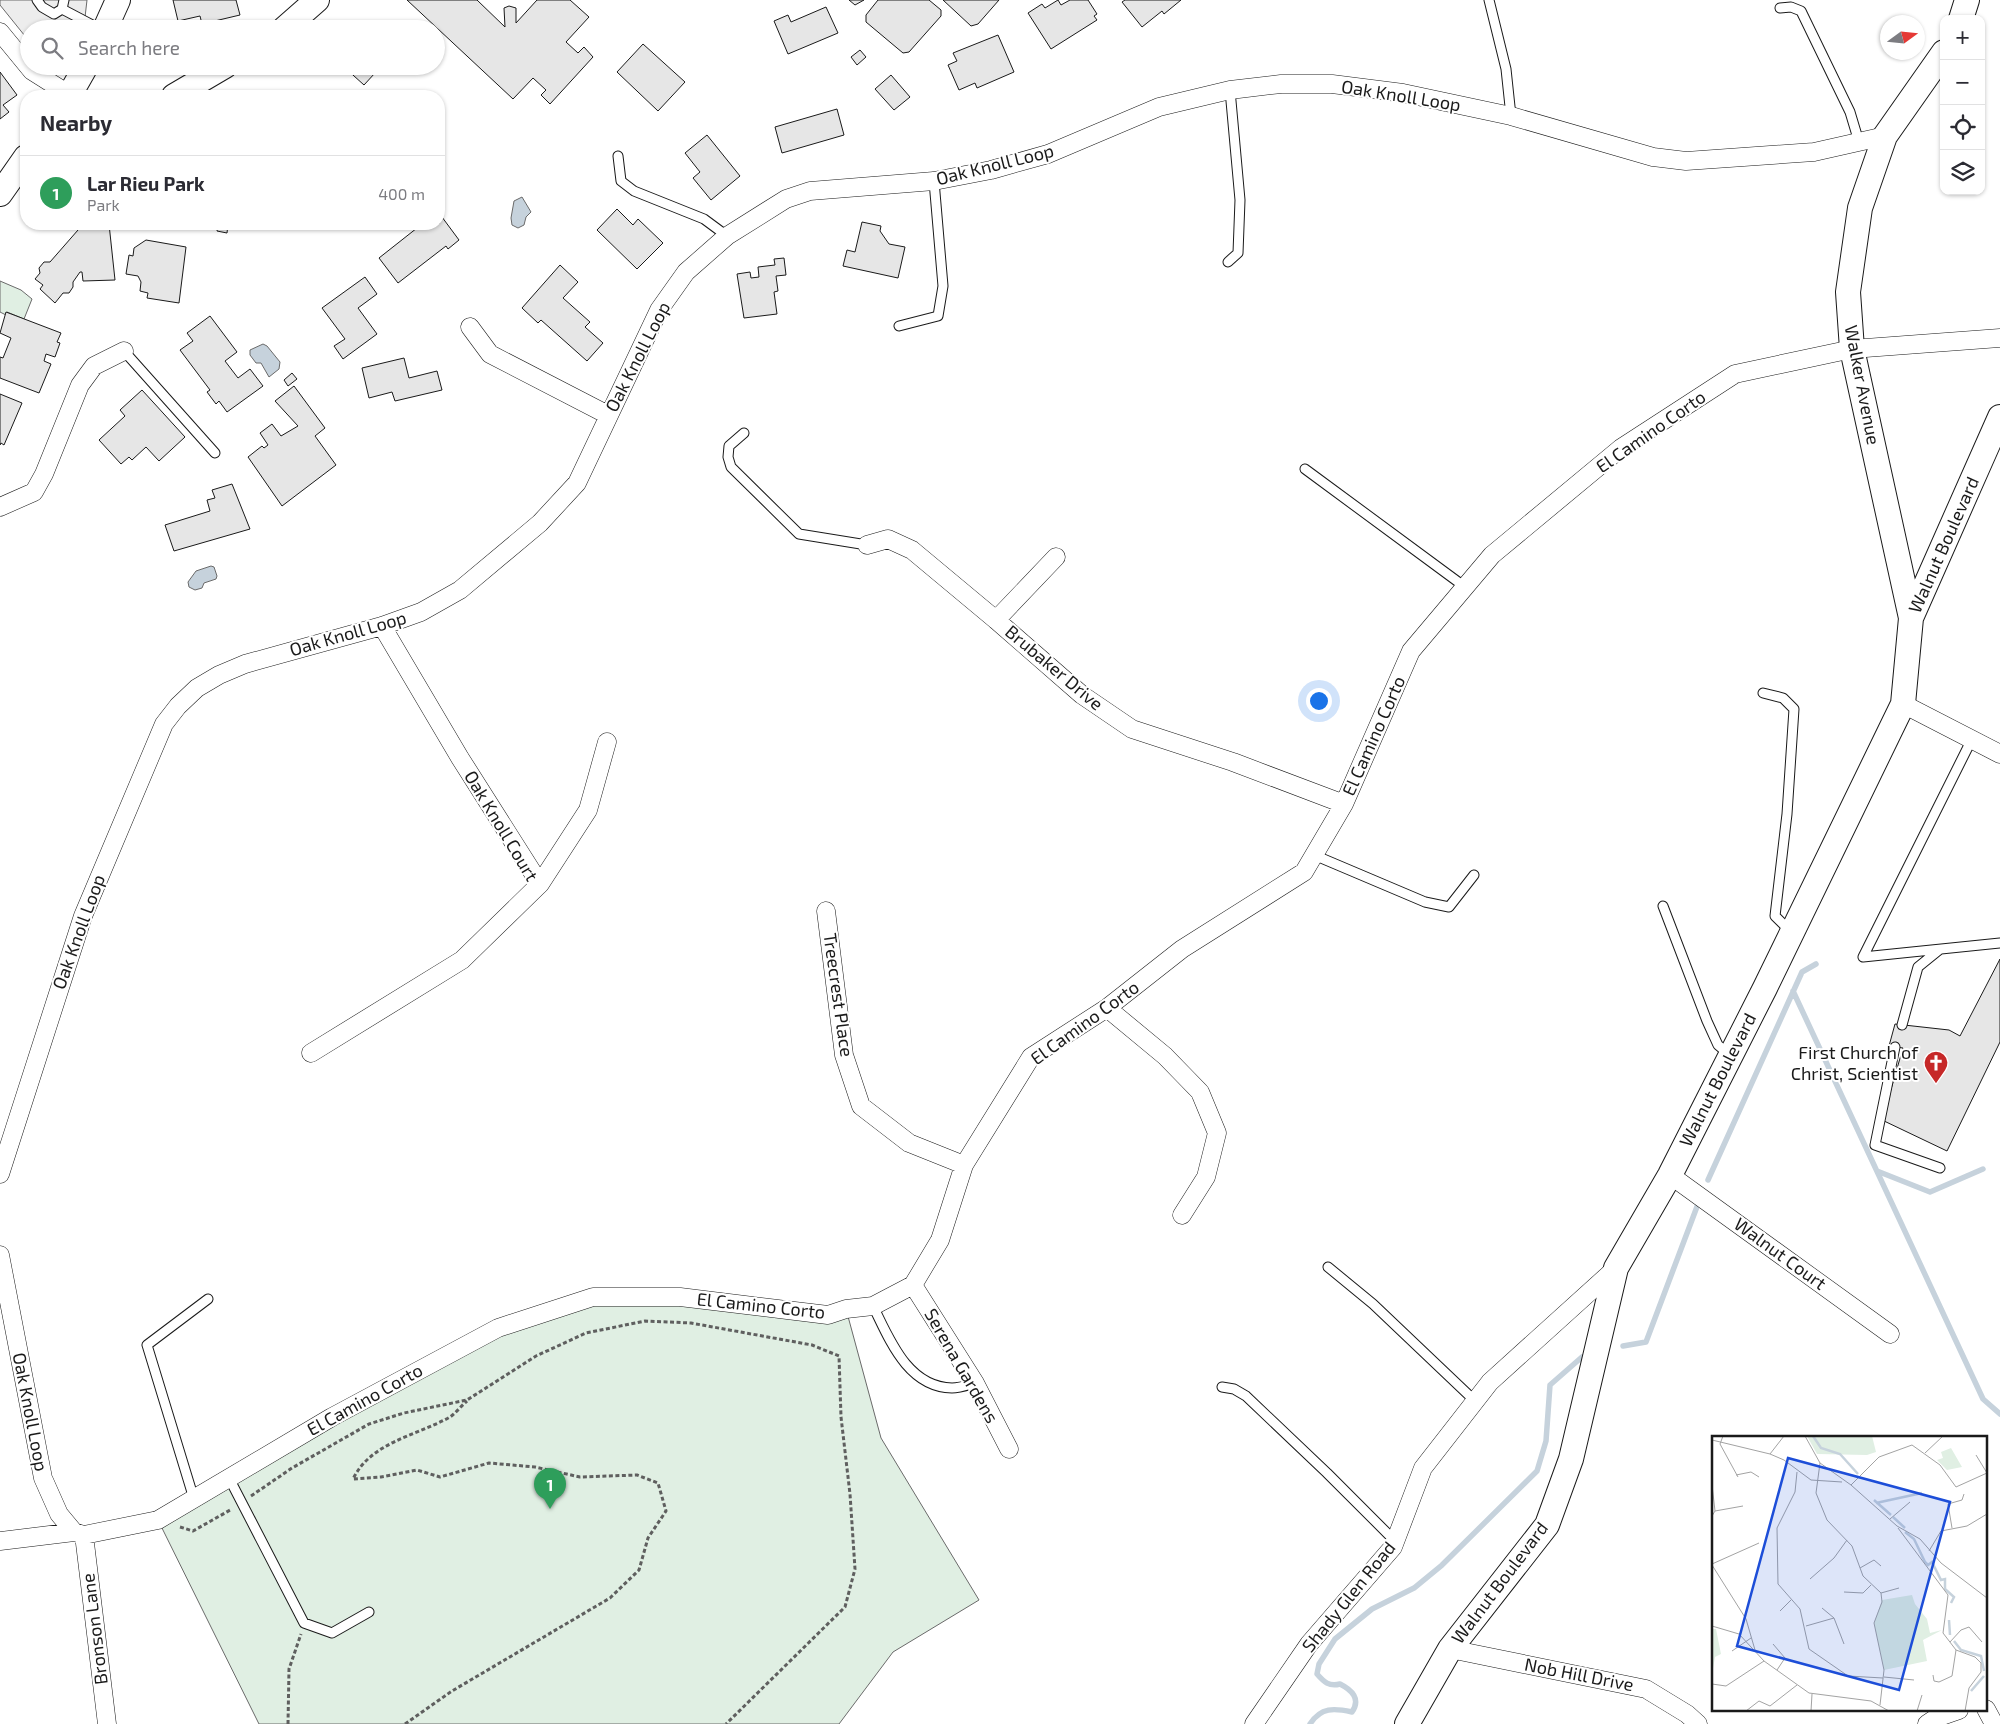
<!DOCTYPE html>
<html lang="en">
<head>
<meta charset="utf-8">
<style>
	:root { --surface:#fff; --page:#f7f7f7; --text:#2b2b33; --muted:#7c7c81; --line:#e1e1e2; --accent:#c62828 }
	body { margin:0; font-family:"Exo 2",sans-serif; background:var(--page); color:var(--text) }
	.controls { position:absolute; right:15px; top:15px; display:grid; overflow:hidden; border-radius:10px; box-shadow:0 1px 4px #0004 }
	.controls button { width:45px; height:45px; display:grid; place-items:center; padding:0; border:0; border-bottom:1px solid var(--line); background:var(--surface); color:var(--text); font:25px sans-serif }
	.compass { position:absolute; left:1880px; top:15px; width:45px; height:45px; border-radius:50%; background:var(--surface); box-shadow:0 1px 4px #0004; rotate:75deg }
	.you { position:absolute; left:1318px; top:700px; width:18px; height:18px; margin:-12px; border:4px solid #fff; border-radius:50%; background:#1a73e8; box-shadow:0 0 0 8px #1a73e833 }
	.badge { display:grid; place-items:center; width:32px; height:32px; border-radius:50%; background:var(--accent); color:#fff; font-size:16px; font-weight:700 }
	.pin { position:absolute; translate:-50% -41px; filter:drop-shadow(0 1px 2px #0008) }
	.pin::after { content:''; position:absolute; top:26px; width:18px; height:15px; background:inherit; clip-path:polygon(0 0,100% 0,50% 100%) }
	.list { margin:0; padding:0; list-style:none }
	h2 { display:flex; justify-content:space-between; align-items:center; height:65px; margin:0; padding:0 20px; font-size:21px }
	h2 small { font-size:16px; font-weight:400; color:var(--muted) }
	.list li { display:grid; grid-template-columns:32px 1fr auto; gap:15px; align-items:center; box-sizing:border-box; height:75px; padding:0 20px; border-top:1px solid var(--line) }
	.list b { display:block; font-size:19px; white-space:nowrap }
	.list p { margin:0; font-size:16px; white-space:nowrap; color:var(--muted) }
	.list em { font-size:16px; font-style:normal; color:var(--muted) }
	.icon { flex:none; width:28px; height:28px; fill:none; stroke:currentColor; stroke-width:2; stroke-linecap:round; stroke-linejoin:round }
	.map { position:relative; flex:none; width:2000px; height:1724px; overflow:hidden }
	.search { position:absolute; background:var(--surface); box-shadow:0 1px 4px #0004; left:20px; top:20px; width:425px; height:55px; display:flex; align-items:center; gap:12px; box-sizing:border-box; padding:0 18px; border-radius:28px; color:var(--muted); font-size:19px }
	.panel { position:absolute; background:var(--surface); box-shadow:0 1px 4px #0004; left:20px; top:90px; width:425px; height:140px; border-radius:20px }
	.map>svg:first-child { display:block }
	.green { fill:#e0efe3; stroke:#6a6a6a }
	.parking { fill:#ededed; stroke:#6a6a6a }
	.water { fill:#c6d2dc; stroke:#6a6a6a }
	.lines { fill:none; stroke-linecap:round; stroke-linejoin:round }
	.stream { stroke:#c6d2dc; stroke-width:5.5 }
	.building { fill:#e6e6e6; stroke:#1a1a1a }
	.lane-casing { stroke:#1a1a1a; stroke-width:11 }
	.street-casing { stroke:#1a1a1a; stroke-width:19 }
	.secondary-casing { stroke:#1a1a1a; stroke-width:26 }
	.path { stroke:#5f5f5f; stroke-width:3; stroke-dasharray:4 2.5; stroke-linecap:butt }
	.lane { stroke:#fff; stroke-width:9 }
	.street { stroke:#fff; stroke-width:18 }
	.secondary { stroke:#fff; stroke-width:24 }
	.labels { text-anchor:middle; stroke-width:4; stroke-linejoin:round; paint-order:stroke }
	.street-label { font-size:18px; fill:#1a1a1a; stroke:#fff }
	.poi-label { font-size:18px; fill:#1a1a1a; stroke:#fff; text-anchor:end }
	.inset-river { fill:none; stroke:#c6d2dc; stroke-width:2.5 }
	.inset-road { fill:none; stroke:#a3a3a3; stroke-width:1 }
	.view { fill:#1d4ed8; fill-opacity:0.15; stroke:#1d4ed8; stroke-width:2.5 }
	.inset-edge { fill:none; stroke:#1a1a1a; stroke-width:2.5 }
</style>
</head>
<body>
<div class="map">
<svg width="2000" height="1724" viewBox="0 0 2000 1724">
	<rect width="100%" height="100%" fill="#fff"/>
	<path class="green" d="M 0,281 L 21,290 L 32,299 L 24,319 L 7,312 L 6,315 L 0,312 Z
		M 593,1297 L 846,1309 L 881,1438 L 979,1600 L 893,1652 L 839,1724 L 259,1724 L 158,1520 L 498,1328 Z"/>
	<path class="parking" d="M 0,0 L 87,0 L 84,26 L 81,29 L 29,29 L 29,41 L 0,5 Z"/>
	<path class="water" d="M 522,197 L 531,212 L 526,217 L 524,225 L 518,228 L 512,225 L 511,218 L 514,201 Z
		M 263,344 L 267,346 L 280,362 L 279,369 L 269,377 L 261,363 L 256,363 L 250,355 L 250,350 Z
		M 211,566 L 214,567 L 217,576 L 216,579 L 204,583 L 202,588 L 195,590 L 189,587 L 188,582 L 196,571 Z"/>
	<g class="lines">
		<path class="stream" d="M 1793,991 L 1983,1399 L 2000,1414
			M 1877,1171 L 1930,1192 L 1983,1169
			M 1708,1180 L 1802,972 L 1816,964
			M 1623,1346 L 1646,1342 L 1698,1204
			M 1310,1724 C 1321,1707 1334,1708 1352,1712 C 1361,1699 1352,1690 1340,1684 C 1329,1687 1324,1682 1317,1674 L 1319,1664 L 1335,1639 L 1372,1609 L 1414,1588 L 1442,1565 L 1537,1471 L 1546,1441 L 1550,1385 L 1582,1357"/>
	</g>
	<path class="building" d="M 173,0 L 236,0 L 240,15 L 202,24 L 200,16 L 178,21 Z
		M 407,0 L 477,0 L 505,27 L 504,8 L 509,6 L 516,8 L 516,23 L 537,0 L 570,0 L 589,17 L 566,42 L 578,53 L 584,47 L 593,57 L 550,104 L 541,95 L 546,90 L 533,78 L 513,99 Z
		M 849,0 L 864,0 L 855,5 Z
		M 878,0 L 929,0 L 941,10 L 941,16 L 909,52 L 903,53 L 866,22 L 866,15 Z
		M 943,0 L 999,0 L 978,24 L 971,26 Z
		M 1058,0 L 1061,5 L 1070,0 L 1088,0 L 1097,14 L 1094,16 L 1097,20 L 1051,49 L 1028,13 L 1042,4 L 1045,8 Z
		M 1125,0 L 1181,0 L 1164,14 L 1162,11 L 1142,27 L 1122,2 Z
		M 826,7 L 838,33 L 788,54 L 774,21 L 788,15 L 791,22 Z
		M 387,21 L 395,29 L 380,29 Z
		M 998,35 L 1014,72 L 977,88 L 975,83 L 959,90 L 948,65 L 957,61 L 953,53 Z
		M 643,44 L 685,82 L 658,111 L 617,72 Z
		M 860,50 L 866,57 L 857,65 L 851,57 Z
		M 343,66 L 370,66 L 369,68 L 375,73 L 364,85 Z
		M 0,72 L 17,95 L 3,105 L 9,112 L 0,119 Z
		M 891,75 L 910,97 L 894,110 L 875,89 Z
		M 837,109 L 844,135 L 782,153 L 775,127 Z
		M 707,135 L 740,176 L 711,200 L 693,178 L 700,172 L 685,153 Z
		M 617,209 L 633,225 L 638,219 L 663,243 L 637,269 L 597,230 Z
		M 439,213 L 459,240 L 448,249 L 446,246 L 398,283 L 379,258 L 417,228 L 414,224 L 439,224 Z
		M 862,222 L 881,226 L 880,231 L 889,244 L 905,247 L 898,278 L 843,266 L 847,250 L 855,252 Z
		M 77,224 L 109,224 L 115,280 L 83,281 L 82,272 L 80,272 L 73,282 L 73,287 L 69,293 L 63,293 L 55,303 L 40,289 L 43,285 L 35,279 L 40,273 L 39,268 L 44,262 L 50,262 L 78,230 Z
		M 218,224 L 228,224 L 227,233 L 217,231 Z
		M 146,240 L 186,247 L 179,303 L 147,298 L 148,293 L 140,291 L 141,282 L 138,276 L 126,274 L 129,255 L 133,256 L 134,248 Z
		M 784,258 L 786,275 L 776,276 L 778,291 L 774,292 L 777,314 L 744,318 L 737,274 L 750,272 L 751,278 L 759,277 L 758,267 L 775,265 L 774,259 Z
		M 560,265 L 578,282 L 563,298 L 590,322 L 585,327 L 603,343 L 587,361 L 541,320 L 538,323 L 522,308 Z
		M 365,277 L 377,294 L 358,308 L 377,334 L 343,359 L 334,346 L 345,339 L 322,308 Z
		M 6,312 L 61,333 L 57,342 L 60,343 L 55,357 L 46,354 L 44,361 L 51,364 L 39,393 L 0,378 L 0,357 L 3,358 L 11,338 L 0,333 Z
		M 210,316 L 237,352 L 225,361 L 238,378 L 250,369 L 263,386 L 227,412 L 219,401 L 216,404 L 207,392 L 210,390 L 180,350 L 193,341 L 187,333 Z
		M 404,358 L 409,378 L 437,371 L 442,390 L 395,401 L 392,392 L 369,398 L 362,368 Z
		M 292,373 L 297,379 L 288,386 L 284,380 Z
		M 294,386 L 325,428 L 315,436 L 336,465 L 282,506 L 248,457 L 262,446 L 264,448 L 268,445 L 260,433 L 272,424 L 281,436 L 298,426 L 275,401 Z
		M 142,390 L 185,437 L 159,461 L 146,447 L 132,460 L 129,457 L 121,464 L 99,440 L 125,416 L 120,410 Z
		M 0,394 L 22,403 L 4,445 L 1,443 L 0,445 Z
		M 232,484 L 250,529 L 174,551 L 165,525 L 210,511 L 207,500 L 215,498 L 212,490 Z
		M 2000,959 L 2000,1042 L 1947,1151 L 1882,1120 L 1903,1048 L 1889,1046 L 1895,1024 L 1949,1030 L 1960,1036 Z"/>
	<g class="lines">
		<defs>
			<path id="lane" d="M 37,0 L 42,7 L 54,14 L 62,9 L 64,0
				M 1489,0 L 1506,69 L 1511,116
				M 1780,8 L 1791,7 L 1801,11 L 1850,112 L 1859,142
				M 62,9 L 100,29
				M 618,156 L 621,181 L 634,191 L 704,219 L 727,236
				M 1228,262 L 1238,253 L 1240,200 L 1230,90
				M 899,326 L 938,316 L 943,286 L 934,181
				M 124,351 L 215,453
				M 744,433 L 729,446 L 728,457 L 731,467 L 799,534 L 867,545
				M 1305,469 L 1465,587
				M 1763,693 L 1783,698 L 1794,709 L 1787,814 L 1775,916 L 1791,932
				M 1972,739 L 1863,957 L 2000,943
				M 1314,855 L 1425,902 L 1449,907 L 1474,875
				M 1663,906 L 1707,1021 L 1718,1045 L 1730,1055
				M 1902,1025 L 1918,967 L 1939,950
				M 1895,1047 L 1875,1145 L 1940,1168
				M 1328,1267 L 1373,1304 L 1475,1401
				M 873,1306 C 889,1338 907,1387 952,1388 C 959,1388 968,1385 975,1383
				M 1222,1387 L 1234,1389 L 1246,1396 L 1327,1473 L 1395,1541
				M 229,1478 L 304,1623 L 332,1633 L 369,1612
				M 194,1499 L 147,1345 L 208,1299"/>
			<path id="street" d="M 0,32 L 32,71 L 70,95
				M 470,327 L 490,354 L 608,415
				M 0,507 L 34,492 L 44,474 L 80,385 L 94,366 L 124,351
				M 867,545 L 888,539 L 912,550 L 996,620 L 1082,695 L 1132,729 L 1233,762 L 1344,804
				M 996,620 L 1056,557
				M 382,626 L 460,758 L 540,884
				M 1903,704 L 2000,754
				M 826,911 L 844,1055 L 861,1106 L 909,1143 L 964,1165
				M 1107,1008 L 1165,1056 L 1200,1092 L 1217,1133 L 1206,1177 L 1182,1215
				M 311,1053 L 462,960 L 540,884 L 588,810 L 607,742
				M 0,1174 L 83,916 L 164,724 L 178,706 L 197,688 L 219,675 L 245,664 L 382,626 L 421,612 L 460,590 L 540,523 L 577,483 L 659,310 L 686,272 L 727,236 L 786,199 L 810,191 L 934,181 L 991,170 L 1048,154 L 1159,107 L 1230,90 L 1281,84 L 1332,84 L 1403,93 L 1511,116 L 1653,157 L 1686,161 L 1814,152 L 1885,136
				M 1670,1175 L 1890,1334
				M 0,1255 L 43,1478 L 59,1514 L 74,1532
				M 913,1285 L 975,1383 L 1009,1449
				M 84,1535 L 107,1724
				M 0,1541 L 74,1532 L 84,1535 L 158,1520 L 332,1417 L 498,1328 L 593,1297 L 680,1297 L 828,1315 L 846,1309 L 873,1306 L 913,1285 L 940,1240 L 964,1165 L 1031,1057 L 1107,1008 L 1182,949 L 1304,872 L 1344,804 L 1411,651 L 1492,555 L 1621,448 L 1735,374 L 1852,349 L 2000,338
				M 1450,1649 L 1646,1689 L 1687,1714 L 1698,1724
				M 1986,1709 L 1994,1724
				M 1254,1724 L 1309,1644 L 1393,1547 L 1423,1468 L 1490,1382 L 1616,1268
				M 1927,1724 L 1936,1718 L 1959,1710"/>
			<path id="secondary" d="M 1961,19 L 1967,0
				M 105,29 L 118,0
				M 284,29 L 317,0
				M 69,96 L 86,66
				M 174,96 L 225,66
				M 0,194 L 26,157
				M 1911,618 L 1852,349 L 1848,292 L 1860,208 L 1885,136 L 1944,52
				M 1407,1724 L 1450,1649 L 1547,1525 L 1571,1459 L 1616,1268 L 1670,1175 L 1765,988 L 1903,704 L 1911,618 L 2000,417"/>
		</defs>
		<use href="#lane" class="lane-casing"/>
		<use href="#street" class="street-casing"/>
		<use href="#secondary" class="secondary-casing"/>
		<path class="path" d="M 251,1496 L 292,1468 L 369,1424 L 404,1413 L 467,1400 L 536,1356 L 586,1333 L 645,1321 L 691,1323 L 812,1345 L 839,1356 L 841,1417 L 850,1494 L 855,1569 L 845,1607 L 726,1724
			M 180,1527 L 193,1531 L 232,1509
			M 288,1724 L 289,1669 L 301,1634
			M 405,1724 L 452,1691 L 610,1598 L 639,1570 L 648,1538 L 666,1511 L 658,1483 L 637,1475 L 580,1477 L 535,1467 L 489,1463 L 440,1477 L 417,1470 L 381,1477 L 353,1479 C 371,1442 416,1436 450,1417 C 456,1413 461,1406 467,1401"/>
		<use href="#lane" class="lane"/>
		<use href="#street" class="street"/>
		<use href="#secondary" class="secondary"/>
	</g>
	<defs>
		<symbol id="church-pin" viewBox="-11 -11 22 30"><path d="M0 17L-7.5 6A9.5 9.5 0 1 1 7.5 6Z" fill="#c62828" stroke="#fff"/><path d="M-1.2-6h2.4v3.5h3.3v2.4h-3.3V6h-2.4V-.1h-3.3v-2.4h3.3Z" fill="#fff"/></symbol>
	</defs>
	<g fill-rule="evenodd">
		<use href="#church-pin" x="1922" y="1049" width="28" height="38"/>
	</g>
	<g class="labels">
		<g class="street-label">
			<text transform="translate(1401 96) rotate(9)" y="6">Oak Knoll Loop</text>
			<text transform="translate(995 165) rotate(-14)" y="6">Oak Knoll Loop</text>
			<text transform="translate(638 357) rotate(-63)" y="6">Oak Knoll Loop</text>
			<text transform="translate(1862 385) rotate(79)" y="6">Walker Avenue</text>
			<text transform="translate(1651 432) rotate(-35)" y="6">El Camino Corto</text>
			<text transform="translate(1944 545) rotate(-66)" y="6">Walnut Boulevard</text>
			<text transform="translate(348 634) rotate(-16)" y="6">Oak Knoll Loop</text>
			<text transform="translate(1054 668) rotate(40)" y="6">Brubaker Drive</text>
			<text transform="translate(1374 736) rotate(-66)" y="6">El Camino Corto</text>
			<text transform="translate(501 826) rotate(59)" y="6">Oak Knoll Court</text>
			<text transform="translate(79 932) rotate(-70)" y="6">Oak Knoll Loop</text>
			<text transform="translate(838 995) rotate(82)" y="6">Treecrest Place</text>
			<text transform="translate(1085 1023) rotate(-36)" y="6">El Camino Corto</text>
			<text transform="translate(1718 1080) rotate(-63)" y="6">Walnut Boulevard</text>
			<text transform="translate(1780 1254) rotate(36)" y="6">Walnut Court</text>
			<text transform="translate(761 1306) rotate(6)" y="6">El Camino Corto</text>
			<text transform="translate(961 1366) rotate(60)" y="6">Serena Gardens</text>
			<text transform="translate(365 1400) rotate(-29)" y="6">El Camino Corto</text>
			<text transform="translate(30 1412) rotate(79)" y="6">Oak Knoll Loop</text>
			<text transform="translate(1500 1583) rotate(-53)" y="6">Walnut Boulevard</text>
			<text transform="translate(1349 1597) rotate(-51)" y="6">Shady Glen Road</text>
			<text transform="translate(95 1629) rotate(-97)" y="6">Bronson Lane</text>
			<text transform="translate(1579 1675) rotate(11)" y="6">Nob Hill Drive</text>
		</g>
		<g class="poi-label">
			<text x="1918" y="1059">First Church of<tspan x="1918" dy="21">Christ, Scientist</tspan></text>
		</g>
	</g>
	<g transform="translate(1712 1436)">
		<rect width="275" height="275" fill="#fff"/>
		<path d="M 95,0 L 160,0 L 164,16 L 155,19 L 105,18 ZM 239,12 L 250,31 L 235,34 L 225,24 L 231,22 L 229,16 ZM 200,159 L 203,168 L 215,183 L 218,197 L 230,194 L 211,204 L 215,225 L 172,234 L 162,187 L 170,164 ZM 0,193 L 4,193 L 9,218 L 3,221 L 0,238 Z" fill="#e0efe3"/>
		<path class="inset-river" d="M 101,0 L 109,12 L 128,18 L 146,38M 162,64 L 179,79M 164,67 L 210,57M 181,81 L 193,92M 193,96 L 202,103 L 213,126 L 216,129 L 220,126 L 229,144 L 233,143 L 233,153 L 242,161 L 239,167M 237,184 L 238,199M 242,205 L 249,214 L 269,220 L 272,235M 259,255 L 272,240"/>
		<path class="inset-road" d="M 11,0 L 8,8 L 26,41M 93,0 L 108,27 L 139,49 L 185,90 L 208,103 L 229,127 L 275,162M 0,4 L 58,18 L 72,24 L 99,44 L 130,46M 213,17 L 231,0M 58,18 L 72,0M 264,19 L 275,37M 108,27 L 104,57 L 115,84 L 140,110 L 151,140 L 169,157 L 170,166 L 162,187 L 172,234 L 168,269M 85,36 L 83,56 L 65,92 L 66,148 L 88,173 L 97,213 L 136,240 L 171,242M 24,39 L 39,36 L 47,41M 0,49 L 3,75 L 0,80M 139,49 L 167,21 L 200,9 L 228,29 L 244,51 L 275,37M 3,75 L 31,70M 178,83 L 198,66M 186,92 L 236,159 L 231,197 L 244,214 L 263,221 L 269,227 L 269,236 L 257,252 L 253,275M 240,92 L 236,68 L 250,64 L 252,58M 217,115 L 229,95 L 255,90 L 275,78M 0,128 L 47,107M 0,129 L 34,183 L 43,214M 148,132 L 162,124 L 169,130M 98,143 L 122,122 L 135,104M 132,156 L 151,157 L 159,149M 169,157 L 187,152M 110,172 L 122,182 L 132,208M 68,175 L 79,164M 0,190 L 27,198 L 52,225 L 97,257 L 159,265 L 177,275M 94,190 L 122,182M 238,206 L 249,194 L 257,191 L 270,206M 61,208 L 73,222 L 65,234M 20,215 L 39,202M 221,239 L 222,245 L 227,246 L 240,240 L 244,214M 172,241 L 202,244M 0,248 L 14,250 L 52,225M 34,275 L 47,265 L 58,270 L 85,249M 99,275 L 100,258M 205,275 L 210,259"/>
		<path class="view" d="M 76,22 L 238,66 L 187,254 L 25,210 Z"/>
		<rect width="275" height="275" class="inset-edge"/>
	</g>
</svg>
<div class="controls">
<button>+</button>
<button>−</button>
<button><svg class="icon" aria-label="locate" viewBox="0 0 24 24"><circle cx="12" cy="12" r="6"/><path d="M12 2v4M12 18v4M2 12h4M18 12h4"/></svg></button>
<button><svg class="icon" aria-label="layers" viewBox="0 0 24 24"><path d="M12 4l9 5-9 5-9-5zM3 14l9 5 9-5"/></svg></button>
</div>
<svg class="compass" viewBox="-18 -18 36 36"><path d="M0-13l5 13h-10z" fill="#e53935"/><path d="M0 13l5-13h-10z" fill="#7c7c81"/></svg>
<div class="you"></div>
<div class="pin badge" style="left:550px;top:1509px;background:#2e9e5b">1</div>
<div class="search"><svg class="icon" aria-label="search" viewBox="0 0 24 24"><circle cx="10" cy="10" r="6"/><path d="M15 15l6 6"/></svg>Search here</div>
<section class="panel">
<h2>Nearby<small></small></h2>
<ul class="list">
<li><span class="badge" style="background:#2e9e5b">1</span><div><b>Lar Rieu Park</b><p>Park</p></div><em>400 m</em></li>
</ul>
</section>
</div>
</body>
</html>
